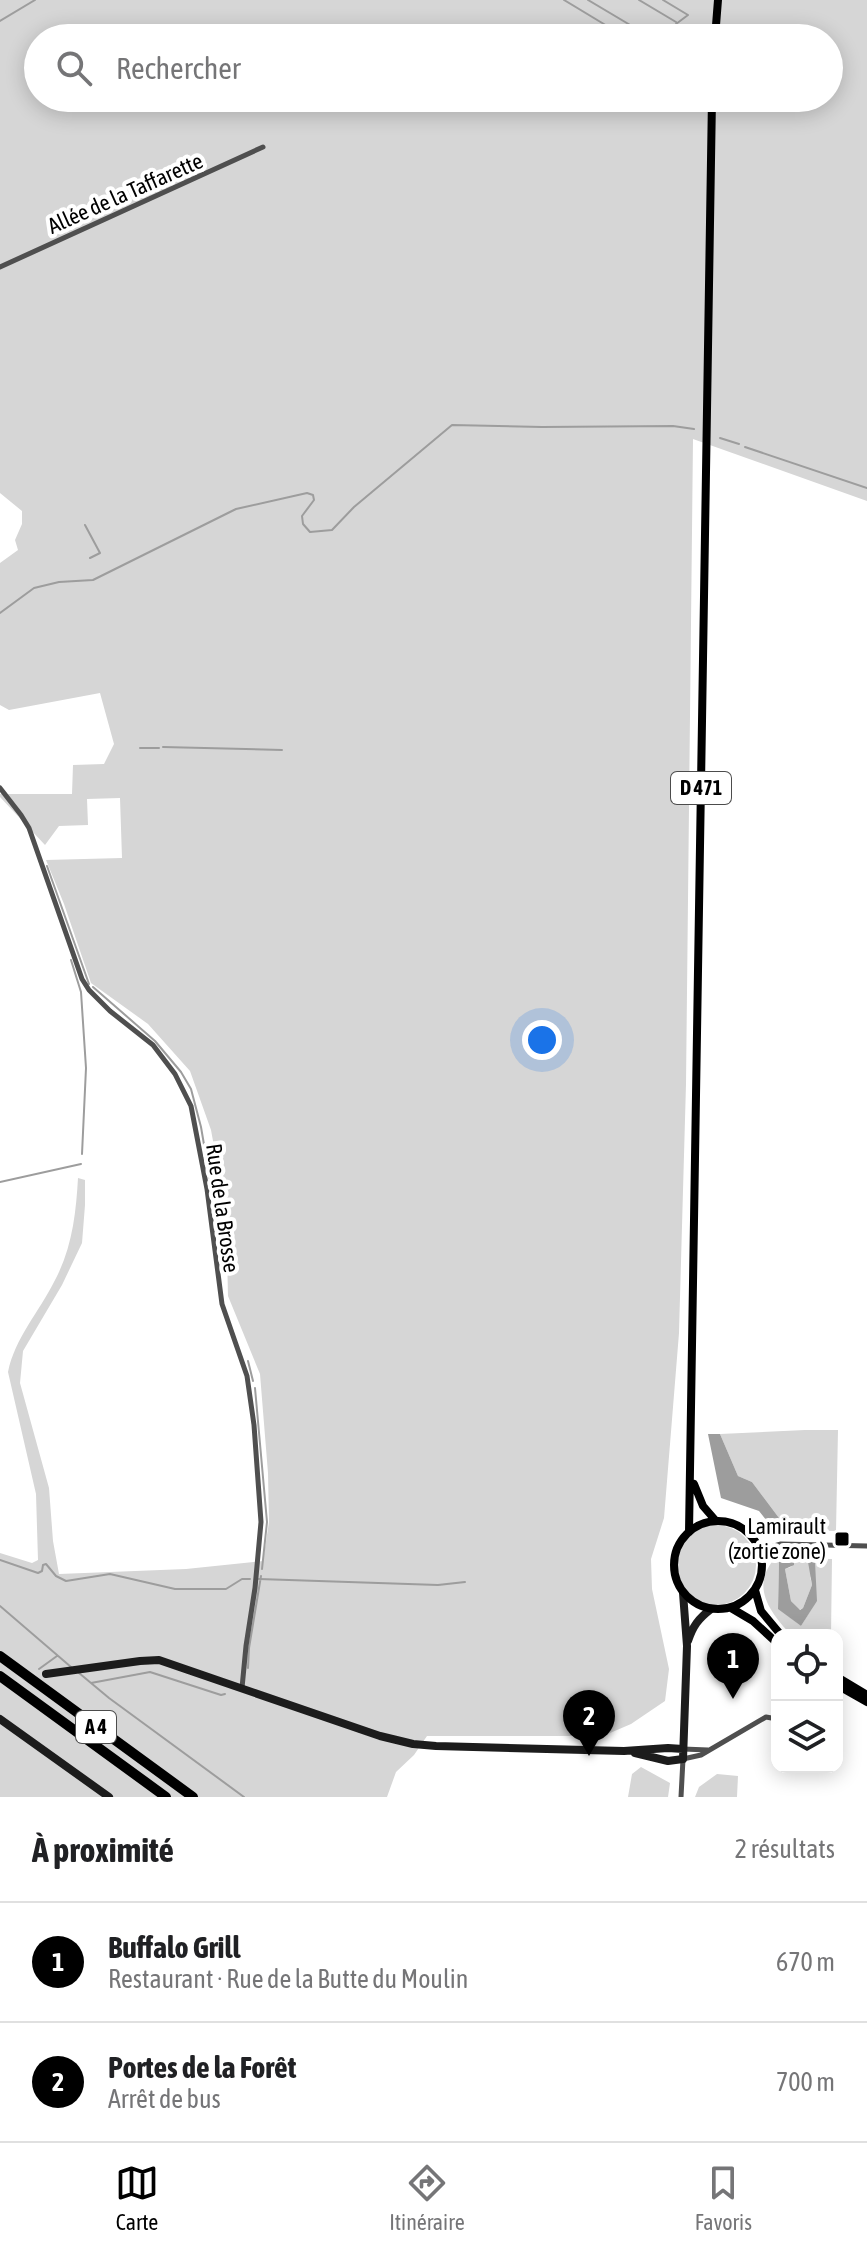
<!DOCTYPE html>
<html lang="fr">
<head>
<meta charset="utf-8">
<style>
	:root { --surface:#fff; --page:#f2f2f2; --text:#202124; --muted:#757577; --line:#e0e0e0; --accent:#000 }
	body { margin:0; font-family:"Asap Condensed",sans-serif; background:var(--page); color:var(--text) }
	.controls { position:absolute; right:24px; bottom:24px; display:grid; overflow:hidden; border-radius:16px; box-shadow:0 4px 20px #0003 }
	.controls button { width:72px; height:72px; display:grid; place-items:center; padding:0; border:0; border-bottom:2px solid var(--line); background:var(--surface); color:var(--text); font:40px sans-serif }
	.you { position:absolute; left:542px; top:1040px; width:28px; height:28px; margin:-20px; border:6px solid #fff; border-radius:50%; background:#1a73e8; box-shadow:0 0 0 12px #1a73e833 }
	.badge { display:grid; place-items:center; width:52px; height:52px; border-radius:50%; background:var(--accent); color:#fff; font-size:26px; font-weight:700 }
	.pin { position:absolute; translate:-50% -66px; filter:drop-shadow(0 2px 4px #0008) }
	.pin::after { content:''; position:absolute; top:42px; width:28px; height:24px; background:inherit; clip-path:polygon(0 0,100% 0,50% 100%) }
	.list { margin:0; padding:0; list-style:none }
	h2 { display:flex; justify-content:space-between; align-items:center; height:104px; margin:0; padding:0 32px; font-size:34px }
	h2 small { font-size:26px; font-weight:400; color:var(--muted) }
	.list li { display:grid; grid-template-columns:52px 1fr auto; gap:24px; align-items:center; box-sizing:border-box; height:120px; padding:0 32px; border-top:2px solid var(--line) }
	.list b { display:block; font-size:30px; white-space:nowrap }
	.list p { margin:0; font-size:26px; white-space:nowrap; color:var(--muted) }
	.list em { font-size:26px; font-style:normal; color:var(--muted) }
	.icon { flex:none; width:44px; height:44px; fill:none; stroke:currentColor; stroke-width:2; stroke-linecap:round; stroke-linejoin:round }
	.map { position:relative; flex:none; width:867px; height:1797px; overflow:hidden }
	.search { position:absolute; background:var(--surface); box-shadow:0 4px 20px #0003; left:24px; right:24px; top:24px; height:88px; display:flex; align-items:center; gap:20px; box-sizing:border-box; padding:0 28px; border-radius:44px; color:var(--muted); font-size:30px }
	.sheet { height:344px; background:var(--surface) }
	nav { display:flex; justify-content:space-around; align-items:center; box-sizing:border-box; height:112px; border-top:2px solid var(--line); background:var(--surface); font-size:22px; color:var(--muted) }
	nav a { display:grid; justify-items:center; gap:4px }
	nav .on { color:var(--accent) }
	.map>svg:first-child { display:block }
	.green { fill:#d6d6d6; fill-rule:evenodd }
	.water { fill:#9d9d9d }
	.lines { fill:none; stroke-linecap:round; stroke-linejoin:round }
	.stream { stroke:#9d9d9d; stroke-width:2 }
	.secondary-tunnel { stroke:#d9d9d9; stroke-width:8; stroke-dasharray:8 4; stroke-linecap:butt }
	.minor { stroke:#4f4f4f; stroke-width:5 }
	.secondary { stroke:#1c1c1c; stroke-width:8 }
	.primary { stroke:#000; stroke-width:8 }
	.motorway { stroke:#000; stroke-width:10 }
	.poi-dot { fill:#000; stroke:#fff; stroke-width:3 }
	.labels { text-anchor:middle; stroke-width:8; stroke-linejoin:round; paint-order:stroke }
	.shield { fill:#fff; stroke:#4c4c4c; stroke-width:2 }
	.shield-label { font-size:20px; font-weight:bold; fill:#000 }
	.street-label { font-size:22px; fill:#000; stroke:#fff }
	.poi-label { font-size:22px; fill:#000; stroke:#fff; text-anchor:end }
</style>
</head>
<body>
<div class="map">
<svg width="867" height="1797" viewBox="0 0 867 1797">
	<rect width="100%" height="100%" fill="#fff"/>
	<path class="green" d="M 0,0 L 867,0 L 867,501 L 693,439 L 686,1084 L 679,1333 L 664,1518 L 651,1559 L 652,1589 L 669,1669 L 665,1701 L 631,1724 L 603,1736 L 427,1736 L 414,1755 L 396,1772 L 387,1797 L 0,1797 L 0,1553 L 32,1563 L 38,1560 L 36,1494 L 8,1372 C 15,1338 39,1312 54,1282 C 72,1249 76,1214 78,1178 L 85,1180 L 85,1205 L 82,1243 L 62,1285 L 23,1351 L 20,1383 L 49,1488 L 53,1541 L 59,1574 L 186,1569 L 263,1561 L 269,1522 L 268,1473 L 260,1374 L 228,1296 L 226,1212 L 211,1130 L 190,1071 L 148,1024 L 91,983 L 64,904 L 46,860 L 122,858 L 120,798 L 87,799 L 88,825 L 59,826 L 45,845 L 0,797 L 0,794 L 72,794 L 73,765 L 104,764 L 114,744 L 100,693 L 9,710 L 0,705 L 0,563 L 18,550 L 15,540 L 22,524 L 22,511 L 0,493 ZM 38,38 L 829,38 L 829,98 L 38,98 Z
		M 805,1430 L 838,1430 L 836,1531 L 788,1530 L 752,1482 L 738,1476 L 720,1434 Z
		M676 1565a40 40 0 1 1 80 0a40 40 0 1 1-80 0Z
		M 775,1558 L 832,1559 L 831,1635 L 791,1635 C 770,1612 750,1587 775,1558 ZM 779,1562 L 794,1562 L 791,1567 L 785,1569 L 791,1601 L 799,1610 L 803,1608 L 812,1585 L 810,1576 C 823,1598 813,1606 801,1626 L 778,1608 Z
		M 641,1767 L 670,1783 L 668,1797 L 628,1797 L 632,1774 Z
		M 717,1774 L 738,1776 L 737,1797 L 695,1797 L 699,1787 Z"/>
	<path class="water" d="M 708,1434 L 720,1434 L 738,1476 L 752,1482 L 788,1530 L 774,1530 L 759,1511 L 721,1498 Z
		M 779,1562 L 794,1562 L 794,1565 L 785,1569 L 791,1601 L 800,1610 L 803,1608 L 812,1585 L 808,1562 L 815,1562 L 817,1601 L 801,1626 L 778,1609 Z"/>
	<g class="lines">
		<path class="stream" d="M 564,0 L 627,38
			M 588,0 L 652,38
			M 639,0 L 676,22
			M 663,0 L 688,15 L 676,24 L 668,38
			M 0,21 L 35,0
			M 720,438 L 739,444
			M 745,447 L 867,488
			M 85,525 L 100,553 L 90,558
			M 0,613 L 34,588 L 59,582 L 93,580 L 236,509 L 307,493 L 313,495 L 314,500 L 302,516 L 303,524 L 310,532 L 332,530 L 354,507 L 452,425 L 542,427 L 673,426 L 694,429
			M 163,747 L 282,750
			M 140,748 L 159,748
			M 47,866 L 89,984
			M 71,960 L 81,992 L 86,1068 L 82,1154
			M 93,987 L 155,1041 L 181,1072 L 191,1089 L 201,1127 L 215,1209
			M 0,1182 L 81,1164
			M 248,1361 L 253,1381
			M 255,1388 L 267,1522 L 262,1569
			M 0,1560 L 38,1573 L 42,1571 L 43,1565 L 46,1564 L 56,1576 L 66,1581 L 110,1574 L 175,1589 L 226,1589 L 242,1579 L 250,1579
			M 259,1579 L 438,1585 L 465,1582
			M 0,1606 L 71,1667
			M 248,1668 L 249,1648 L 261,1576
			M 39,1669 L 57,1656
			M 79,1673 L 109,1698 L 244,1797
			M 91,1683 L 150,1672 L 221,1695 L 225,1694"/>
		<path class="secondary-tunnel" d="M 5,1681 L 46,1674"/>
		<path class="minor" d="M 0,267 L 263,147
			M 0,788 L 21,815 L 29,828 L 82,979 L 89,990 L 110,1011 L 153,1045 L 175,1074 L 191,1106 L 207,1189 L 222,1304 L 247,1376 L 254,1425 L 261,1522 L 255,1588 L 246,1646 L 242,1688
			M 760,1550 L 781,1544 L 867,1546
			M 683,1749 L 708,1750
			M 681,1797 L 683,1759 L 701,1755 L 766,1717 L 777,1719"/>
		<path class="secondary" d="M 688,1641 C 693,1626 698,1619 711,1609
			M 46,1674 L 140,1661 L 159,1660 L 380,1736 L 413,1744 L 436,1746 L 624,1751 L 668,1748 L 683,1749
			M 0,1719 L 109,1797
			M 635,1753 L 668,1761 L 683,1759 L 687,1646 L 683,1593"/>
		<path class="primary" d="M 715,38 L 718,0
			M 694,1484 L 703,1506 L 716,1521
			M674 1565a44 44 0 1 1 88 0a44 44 0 1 1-88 0Z
			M 689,1532 L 712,98
			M 755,1590 L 761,1611 L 781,1635
			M 731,1608 L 753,1621 L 777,1643
			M 837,1677 L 867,1695
			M 837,1685 L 867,1702"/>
		<path class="motorway" d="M 0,1656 L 193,1797
			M 0,1676 L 166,1797"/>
	</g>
	<rect class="poi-dot" x="834" y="1531" width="16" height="16" rx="4"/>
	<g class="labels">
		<g class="shield">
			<rect x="671" y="772" width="60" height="32" rx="6"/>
			<rect x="76" y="1711" width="40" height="32" rx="6"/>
		</g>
		<g class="shield-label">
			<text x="701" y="795">D 471</text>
			<text x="96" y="1734">A 4</text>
		</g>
		<g class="street-label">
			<text transform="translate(125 193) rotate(-24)" y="8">Allée de la Taffarette</text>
			<text transform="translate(223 1208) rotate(82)" y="8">Rue de la Brosse</text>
		</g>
		<g class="poi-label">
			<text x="826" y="1534">Lamirault<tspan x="826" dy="25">(zortie zone)</tspan></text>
		</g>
	</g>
</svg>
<div class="controls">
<button><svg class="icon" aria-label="locate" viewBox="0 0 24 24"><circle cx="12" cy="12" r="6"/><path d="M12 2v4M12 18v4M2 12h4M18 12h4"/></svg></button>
<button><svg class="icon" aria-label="layers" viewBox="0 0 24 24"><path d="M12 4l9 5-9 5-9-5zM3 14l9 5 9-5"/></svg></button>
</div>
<div class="you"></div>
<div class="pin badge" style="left:733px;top:1699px">1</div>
<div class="pin badge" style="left:589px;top:1756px">2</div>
<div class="search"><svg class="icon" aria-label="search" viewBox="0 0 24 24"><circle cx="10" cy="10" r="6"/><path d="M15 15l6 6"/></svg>Rechercher</div>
</div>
<section class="sheet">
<h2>À proximité<small>2 résultats</small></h2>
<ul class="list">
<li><span class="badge">1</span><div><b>Buffalo Grill</b><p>Restaurant · Rue de la Butte du Moulin</p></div><em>670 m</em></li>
<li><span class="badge">2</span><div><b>Portes de la Forêt</b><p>Arrêt de bus</p></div><em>700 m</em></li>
</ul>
</section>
<nav>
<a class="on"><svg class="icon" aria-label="map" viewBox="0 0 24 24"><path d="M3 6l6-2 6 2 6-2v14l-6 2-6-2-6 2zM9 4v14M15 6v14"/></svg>Carte</a>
<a><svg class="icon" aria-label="directions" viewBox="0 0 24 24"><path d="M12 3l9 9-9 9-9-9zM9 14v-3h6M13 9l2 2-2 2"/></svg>Itinéraire</a>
<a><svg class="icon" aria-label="saved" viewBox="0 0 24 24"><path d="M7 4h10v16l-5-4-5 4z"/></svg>Favoris</a>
</nav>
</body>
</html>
